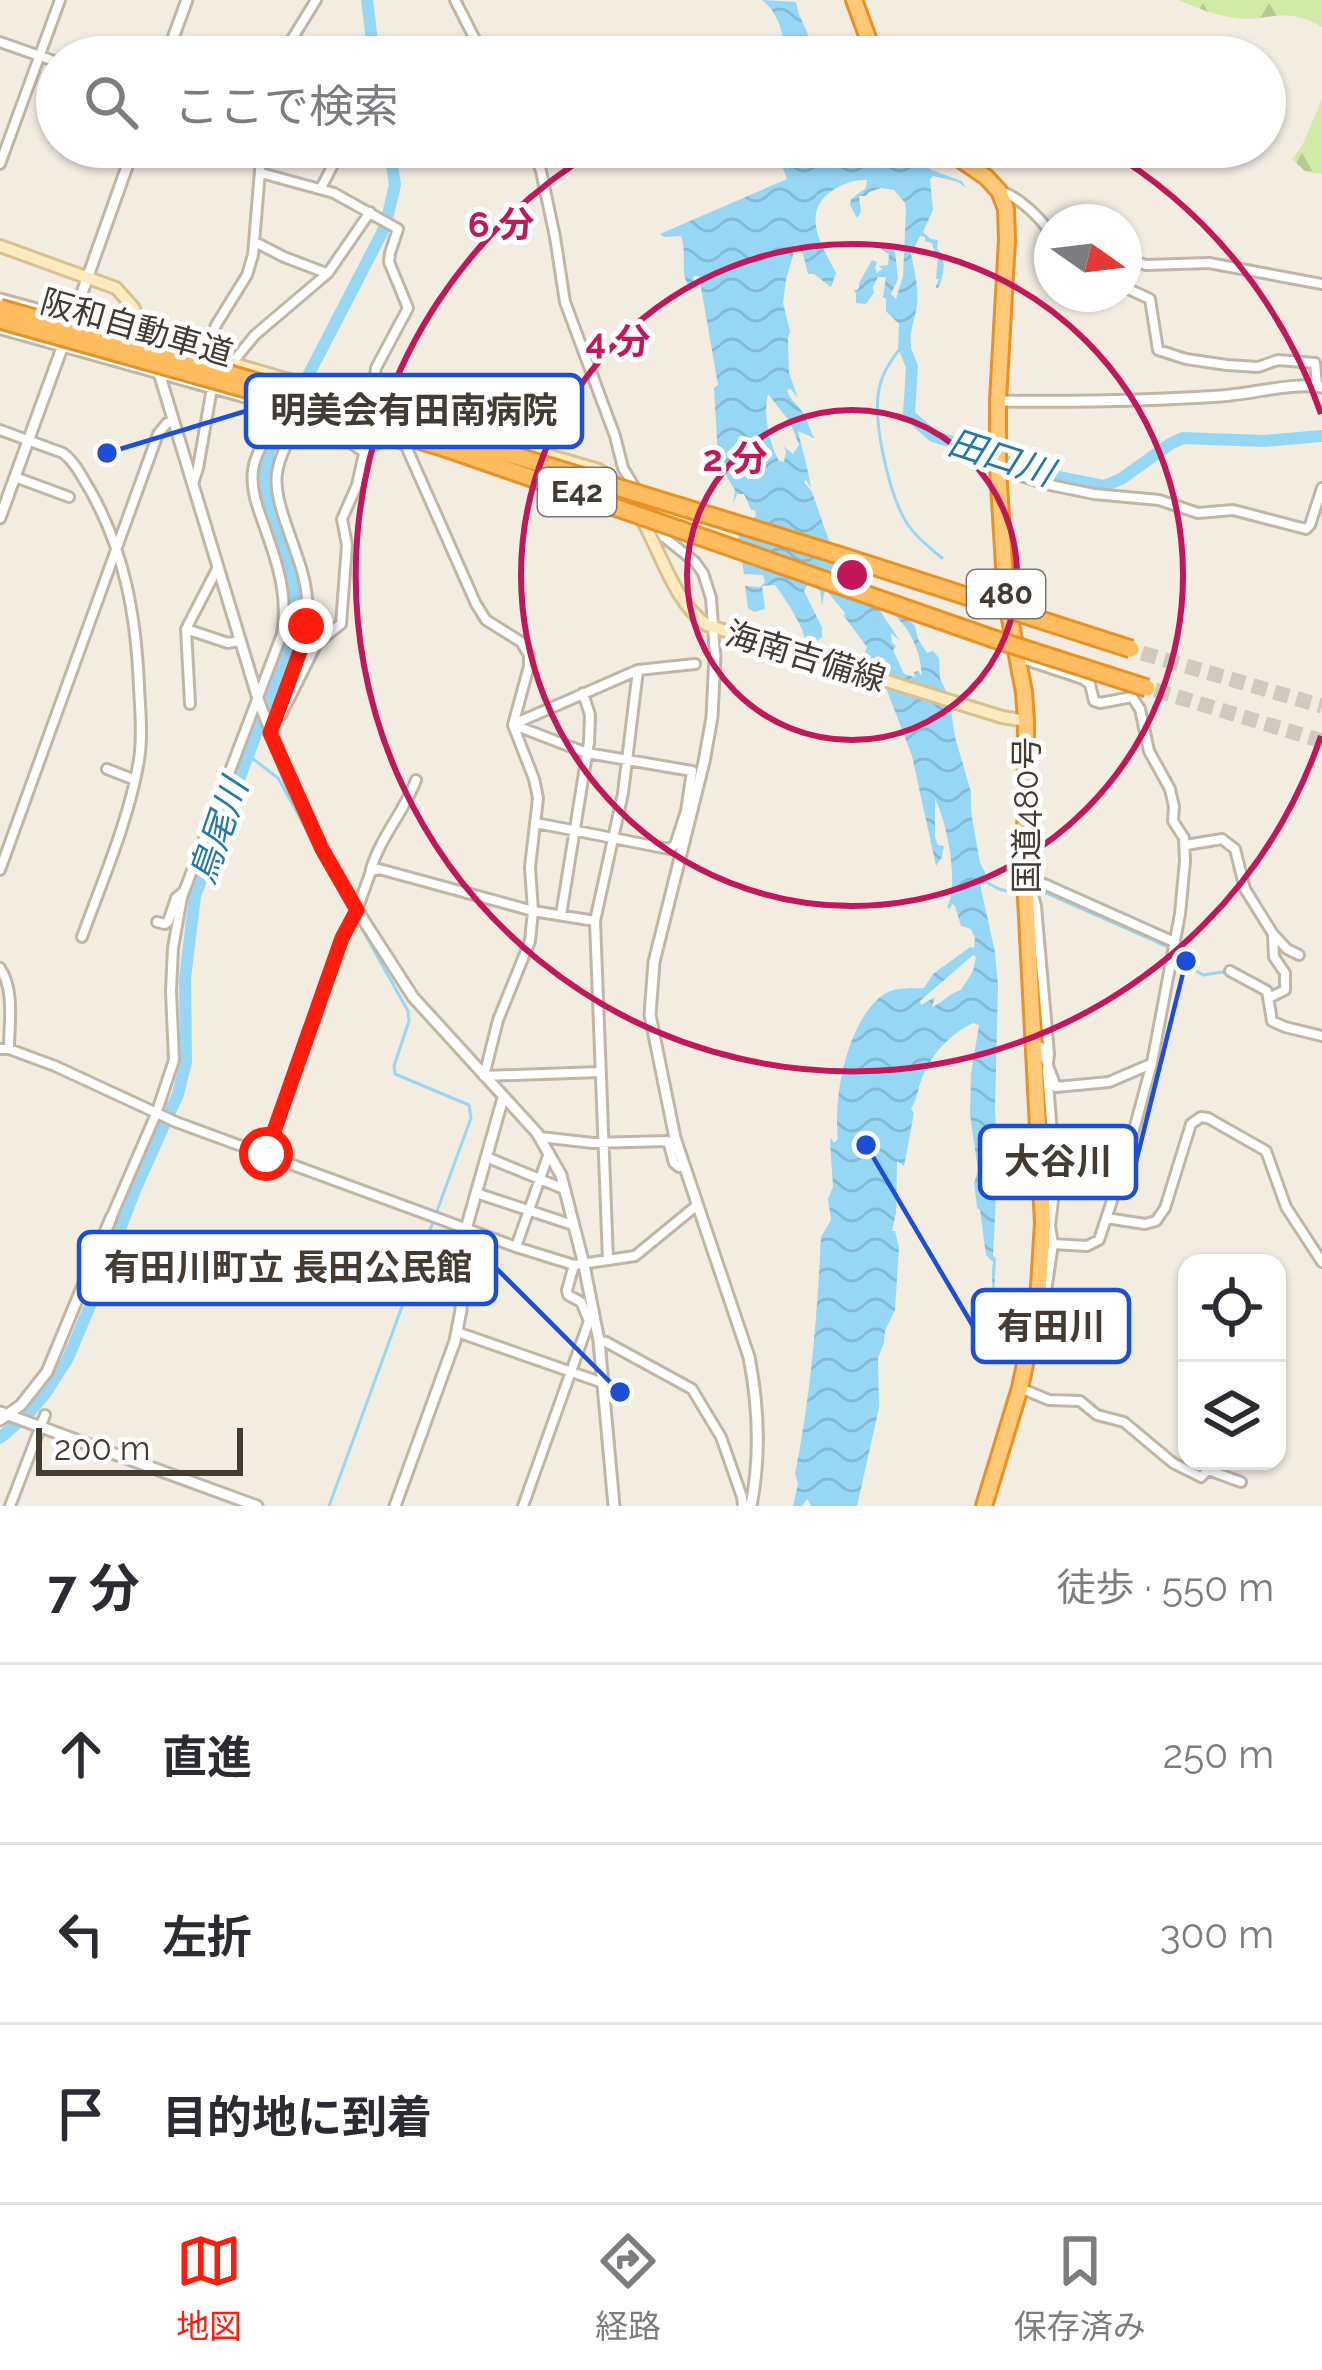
<!DOCTYPE html>
<html lang="ja">
<head>
<meta charset="utf-8">
<style>
	:root { --surface:#fff; --page:#f2f2f3; --text:#2b2b33; --muted:#7c7c81; --line:#e1e1e2; --accent:#ff1c0c }
	body { margin:0; font-family:Raleway,"Noto Sans JP",sans-serif; background:var(--page); color:var(--text) }
	.controls { position:absolute; right:36px; bottom:36px; display:grid; overflow:hidden; border-radius:24px; box-shadow:0 3px 9px #0004 }
	.controls button { width:108px; height:108px; display:grid; place-items:center; padding:0; border:0; border-bottom:3px solid var(--line); background:var(--surface); color:var(--text); font:60px sans-serif }
	.compass { position:absolute; left:1034px; top:204px; width:108px; height:108px; border-radius:50%; background:var(--surface); box-shadow:0 3px 9px #0004; rotate:104deg }
	.scale { position:absolute; left:36px; bottom:30px; width:207px; box-sizing:border-box; padding-left:12px; border:6px solid #443b32; border-top:0; font-size:33px; line-height:42px; white-space:nowrap; color:#443b32; -webkit-text-stroke:9px #fff; paint-order:stroke }
	.stop { position:absolute; width:36px; height:36px; margin:-27px; border:9px solid #ff1c0c; border-radius:50%; background:#fff }
	.stop.end { background:#ff1c0c; border-color:#fff; box-shadow:0 3px 12px #0008 }
	.list { margin:0; padding:0; list-style:none }
	h2 { display:flex; justify-content:space-between; align-items:center; height:156px; margin:0; padding:0 48px; font-size:51px }
	h2 small { font-size:39px; font-weight:400; color:var(--muted) }
	.list li { display:grid; grid-template-columns:78px 1fr auto; gap:36px; align-items:center; box-sizing:border-box; height:180px; padding:0 48px; border-top:3px solid var(--line) }
	.list b { display:block; font-size:45px; white-space:nowrap }
	.list em { font-size:39px; font-style:normal; color:var(--muted) }
	.icon { flex:none; width:66px; height:66px; fill:none; stroke:currentColor; stroke-width:2; stroke-linecap:round; stroke-linejoin:round }
	.map { position:relative; flex:none; width:1322px; height:1506px; overflow:hidden }
	.search { position:absolute; background:var(--surface); box-shadow:0 3px 9px #0004; left:36px; right:36px; top:36px; height:132px; display:flex; align-items:center; gap:30px; box-sizing:border-box; padding:0 42px; border-radius:66px; color:var(--muted); font-size:45px }
	.sheet { height:696px; background:var(--surface) }
	nav { display:flex; justify-content:space-around; align-items:center; box-sizing:border-box; height:168px; border-top:3px solid var(--line); background:var(--surface); font-size:33px; color:var(--muted) }
	nav a { display:grid; justify-items:center; gap:6px }
	nav .on { color:var(--accent) }
	.map>svg:first-child { display:block }
	.forest { fill:url(#forest-firs) }
	.water { fill:url(#water-waves); fill-rule:evenodd }
	.lines { fill:none; stroke-linecap:round; stroke-linejoin:round }
	.stream { stroke:#97d7f6; stroke-width:3 }
	.river { stroke:#97d7f6; stroke-width:12 }
	.motorway-tunnel { stroke:#cfc9be; stroke-width:15; stroke-dasharray:15 8; stroke-linecap:butt }
	.minor-casing { stroke:#c1b6a6; stroke-width:14 }
	.tertiary-casing { stroke:#c1b6a6; stroke-width:15 }
	.secondary-casing { stroke:#d9c08f; stroke-width:16 }
	.trunk-casing { stroke:#e99124; stroke-width:20 }
	.minor { stroke:#fff; stroke-width:8 }
	.tertiary { stroke:#fff; stroke-width:9 }
	.secondary { stroke:#ffeabf; stroke-width:10 }
	.trunk { stroke:#ffc977; stroke-width:14 }
	.motorway-bridge-casing { stroke:#e99124; stroke-width:21; stroke-linecap:butt }
	.motorway-bridge { stroke:#ffbd60; stroke-width:15 }
	.route { stroke:#ff1c0c; stroke-width:15 }
	.ring { fill:none; stroke:#c2185b; stroke-width:6 }
	.labels { text-anchor:middle; stroke-width:10; stroke-linejoin:round; paint-order:stroke }
	.shield { fill:#fff; stroke:#7c7670; stroke-width:3 }
	.shield-label { font-size:30px; font-weight:bold; fill:#443b32 }
	.street-label { font-size:33px; fill:#443b32; stroke:#fff }
	.water-label { font-size:36px; font-style:italic; fill:#2279a6; stroke:#fff }
	.centre { fill:#c2185b; stroke:#fff; stroke-width:6 }
	.ring-label { font-size:36px; text-anchor:middle; font-weight:bold; fill:#c2185b; stroke:#fff; stroke-width:10; stroke-linejoin:round; paint-order:stroke }
	.leader { fill:none; stroke:#1d4ed8; stroke-width:4.5 }
	.callout-dot { fill:#1d4ed8; stroke:#fff; stroke-width:4.5 }
	.callout { fill:#fff; stroke:#1d4ed8; stroke-width:4.5 }
	.callout-label { font-size:36px; text-anchor:middle; font-weight:bold; fill:#443b32 }
</style>
</head>
<body>
<div class="map">
<svg width="1322" height="1506" viewBox="0 0 1322 1506">
	<defs>
		<pattern id="forest-firs" width="22" height="20" patternUnits="userSpaceOnUse" patternTransform="scale(3)"><rect width="22" height="20" fill="#d1eba6"/><path d="M5 1l3.5 6h-7zM16 11l3.5 6h-7z" fill="#b5ca8f"/></pattern>
		<pattern id="water-waves" width="16" height="10" patternUnits="userSpaceOnUse" patternTransform="scale(3)"><rect width="16" height="10" fill="#97d7f6"/><path d="M0 5q4-4 8 0t8 0" fill="none" stroke="#83b9d3"/></pattern>
	</defs>
	<rect width="100%" height="100%" fill="#f2ece1"/>
	<path class="forest" d="M 1178,0 L 1322,0 L 1322,27 C 1281,4 1271,23 1235,18 C 1217,16 1195,7 1178,0 Z
		M 1322,99 L 1322,174 L 1306,172 L 1292,159 L 1302,146 Z"/>
	<path class="water" d="M 762,0 L 796,2 L 798,12 L 818,57 L 799,57 L 793,49 L 789,37 L 787,45 L 784,48 C 783,28 776,11 762,0 Z
		M 775,147 L 879,147 L 883,167 L 891,165 L 899,156 L 919,159 L 931,170 L 962,181 L 966,188 L 958,182 L 933,176 L 930,179 L 933,210 L 923,232 L 931,239 L 938,240 L 937,249 C 948,258 943,276 939,287 L 935,289 L 939,279 L 936,279 L 938,258 L 935,255 L 932,243 L 925,241 L 925,237 L 920,236 L 911,254 C 914,269 919,288 917,305 C 915,320 909,331 911,346 L 909,348 L 912,351 L 913,360 L 906,359 L 898,350 L 899,324 L 886,311 L 886,299 L 883,297 L 886,277 L 878,277 L 873,287 L 874,293 L 866,304 L 856,303 L 856,293 L 853,289 L 856,291 L 859,288 L 859,283 L 872,260 L 877,262 L 875,268 L 877,273 L 882,269 L 879,266 L 888,265 L 889,254 L 881,249 L 886,245 L 895,251 L 898,279 L 891,294 L 896,299 L 903,276 L 906,210 L 905,203 L 894,190 L 881,188 L 869,192 L 866,196 L 859,196 L 861,212 L 857,218 L 850,205 L 851,199 L 866,188 L 867,180 C 852,180 841,184 829,193 C 801,216 823,247 836,273 L 831,287 L 814,274 L 808,274 L 803,254 L 796,244 L 786,280 L 783,303 L 790,331 L 788,339 L 789,373 L 798,398 L 790,388 L 787,391 C 791,401 795,402 801,410 C 808,419 809,429 814,438 L 798,431 C 803,452 808,469 811,488 L 806,480 L 804,482 L 812,492 L 829,541 L 840,562 L 862,584 L 906,610 L 908,619 L 915,626 L 918,639 L 927,653 L 933,651 L 939,658 L 940,678 L 949,698 L 955,737 L 971,792 L 971,812 L 980,863 L 985,872 L 984,884 L 981,884 L 981,889 L 995,952 L 998,985 L 995,1111 L 998,1159 L 993,1256 L 996,1258 L 994,1298 L 991,1311 L 987,1311 L 981,1324 L 989,1298 L 990,1307 C 995,1293 990,1277 993,1262 L 986,1255 L 980,1210 L 977,1208 L 974,1183 L 978,1170 L 970,1115 L 971,1074 L 979,1025 L 973,1023 C 948,1036 931,1054 921,1081 C 917,1091 917,1100 911,1109 L 914,1113 L 904,1166 L 897,1161 L 896,1213 L 892,1231 L 895,1231 L 899,1248 L 895,1310 L 885,1331 L 884,1343 L 878,1358 L 879,1408 L 857,1506 L 811,1506 L 807,1499 L 802,1506 L 793,1506 L 798,1484 L 795,1474 C 811,1394 817,1318 821,1237 L 831,1220 L 828,1199 L 833,1187 L 830,1142 L 831,1138 L 834,1143 L 838,1139 C 833,1096 847,1026 879,998 C 892,986 908,989 924,988 L 933,974 L 970,947 L 974,948 L 975,938 L 971,929 L 961,926 L 955,906 L 952,904 L 950,909 L 947,907 C 960,885 946,819 935,799 L 935,837 L 938,845 L 944,846 L 942,857 L 936,866 L 912,756 L 886,688 L 871,674 L 865,653 L 867,647 L 844,616 L 845,613 L 825,589 L 822,605 L 820,591 L 811,585 L 807,586 L 804,591 L 822,627 L 822,637 L 811,646 L 805,641 C 805,628 784,597 775,585 L 762,586 L 765,609 L 754,612 L 748,608 L 745,586 L 760,587 L 765,582 L 763,575 L 744,574 L 737,528 L 756,516 L 755,510 L 751,510 L 744,494 L 737,494 L 733,504 L 735,490 L 724,472 L 719,474 L 714,388 L 718,385 L 699,276 L 694,276 L 691,291 C 678,273 688,256 681,236 L 664,237 L 660,234 L 787,179 ZM 768,394 L 790,422 L 799,445 L 793,454 L 783,446 L 786,451 L 784,462 L 779,461 C 769,442 763,415 768,394 ZM 875,603 C 905,616 920,645 922,676 L 918,671 L 914,672 L 915,677 L 904,674 L 893,650 L 896,646 L 892,643 L 891,633 L 900,641 ZM 973,955 L 976,957 L 973,971 L 961,990 C 949,993 944,1002 932,1007 L 935,997 L 921,1005 L 920,1001 C 937,986 955,971 973,955 Z"/>
	<g class="lines">
		<path class="stream" d="M 898,351 C 891,361 883,372 880,385 C 871,418 889,496 908,525 C 917,538 930,548 942,558
			M 248,755 L 278,778 L 314,843
			M 984,881 L 999,889 L 1015,893
			M 1039,890 L 1170,948
			M 1178,952 L 1193,969 L 1203,975 L 1223,972 L 1251,986
			M 329,1506 L 471,1118 L 469,1105 L 395,1074 L 394,1066 L 409,1021 L 408,1011 L 357,920"/>
		<path class="river" d="M 367,0 L 374,57
			M 905,349 L 912,367 L 909,415 L 933,436 L 982,451 L 1028,471 L 1104,486 L 1121,479 L 1170,444 L 1183,438 L 1264,441 L 1322,436
			M 0,1438 L 27,1415 L 45,1394 L 68,1358 L 98,1287 L 135,1190 L 178,1094 L 186,1062 L 185,978 L 195,896 L 291,642 L 295,613 L 293,582 L 263,483 L 269,451 L 385,227 L 395,185 L 389,147"/>
		<path class="motorway-tunnel" d="M 1142,653 L 1322,706
			M 1155,690 L 1322,741"/>
		<defs>
			<path id="minor" d="M 455,0 L 484,57
				M 0,42 L 57,62
				M 281,57 L 316,0
				M 532,147 L 541,171 L 555,237 L 565,302 L 615,436 L 623,468 L 664,537 L 695,562 L 703,573 L 711,598 L 715,655
				M 0,164 L 60,0
				M 261,173 L 334,193 L 398,229 L 390,253 L 389,262 L 408,308 L 376,368 L 375,376 L 390,410
				M 321,188 L 335,161 L 336,147
				M 1001,191 C 1020,198 1040,217 1052,235
				M 255,242 L 284,257 L 326,273
				M 1124,258 L 1146,265 L 1209,263 L 1322,284
				M 1124,287 L 1150,299 L 1158,350 L 1186,359 L 1227,365 L 1258,367 L 1278,360 L 1315,363 L 1317,385
				M 0,329 L 272,405 L 279,410 C 273,431 256,448 253,470 C 250,492 260,513 267,534 C 279,568 288,598 282,634 L 182,897 L 173,948 L 171,991 L 174,1060 L 156,1114 L 111,1218
				M 206,355 L 216,325 L 247,275 L 253,255 L 262,147
				M 232,363 L 255,335 L 328,273 L 370,212
				M 315,419 L 364,452
				M 0,430 L 63,453 C 75,462 82,477 90,490 C 125,552 136,616 139,686 C 140,710 143,735 139,760 C 129,820 103,879 82,937
				M 401,435 L 476,604 L 486,620 L 521,642 L 529,655 L 529,666 L 513,725 L 534,779 L 538,798 L 530,867 L 533,911 L 530,941 L 498,1020 L 484,1076 L 600,1072
				M 999,469 L 1050,485 L 1094,494 L 1159,500 L 1198,513 L 1233,510 L 1306,529 L 1310,525 L 1322,488
				M 15,477 L 69,497
				M 193,484 L 198,468 L 212,388
				M 186,629 L 228,643 L 238,641
				M 1020,658 L 1083,679 L 1090,684 L 1094,701 L 1100,703 L 1132,697 L 1140,709 L 1149,751 L 1170,789 L 1174,807 L 1173,821 L 1184,838 L 1185,861 L 1180,914 L 1152,1063 L 1128,1152 L 1099,1240 L 1087,1246 L 1053,1244 L 1050,1226 L 1045,1223
				M 190,704 L 186,629 L 217,569
				M 281,715 L 317,643 L 341,624 L 347,545 L 342,519 L 357,485 L 365,449 L 386,440
				M 514,724 L 638,670 L 695,664
				M 514,725 L 587,753 L 692,771 L 686,811 L 691,813
				M 270,733 C 285,689 309,647 307,599 C 305,559 272,507 277,473 C 280,453 293,431 304,415 L 403,444
				M 107,769 L 135,780
				M 536,823 L 669,849 L 675,845 L 686,811
				M 1186,845 L 1222,839 L 1235,849 L 1245,889 L 1273,934 L 1274,957 L 1285,973 L 1285,990 L 1269,998
				M 371,869 C 381,836 404,812 416,780
				M 0,870 L 158,434 L 167,423 L 173,422
				M 1027,879 L 1044,884 L 1174,942
				M 1029,881 L 1036,906 L 1049,1054 L 1047,1071 L 1052,1133 L 1053,1200 L 1050,1226
				M 561,915 L 589,742 L 590,715 L 583,693
				M 157,922 L 165,924 L 168,922 L 176,898 L 182,893
				M 1274,935 L 1287,949 L 1299,955
				M 0,968 C 15,990 9,1023 9,1049
				M 1230,971 L 1267,991 L 1272,1021 L 1285,1027 L 1322,1036
				M 1035,1044 L 1041,1047 L 1056,1087 L 1109,1082 L 1151,1064
				M 0,1049 L 9,1049 L 55,1066 L 176,1122 L 516,1247 L 574,1265 L 635,1256 L 696,1206
				M 540,1137 L 593,1143 L 668,1141 L 674,1163 L 679,1167 L 684,1166
				M 265,1154 L 342,938 L 357,910 L 371,871 L 379,869 L 533,911 L 595,921
				M 486,1157 L 564,1189
				M 476,1193 L 573,1225
				M 1106,1218 L 1145,1224 L 1156,1221 L 1165,1208 L 1191,1124 L 1201,1117 L 1208,1118 L 1266,1151 L 1286,1207 L 1322,1262
				M 516,1247 L 549,1153
				M 608,1260 L 595,921 L 623,793 L 638,670
				M 574,1265 L 567,1290 L 568,1295 L 581,1302 L 589,1321 L 592,1320
				M 1041,1300 L 1045,1298 L 1053,1244
				M 457,1332 L 603,1383
				M 599,1341 L 606,1342 L 692,1389 L 721,1437 L 742,1497 L 743,1506
				M 1020,1388 L 1049,1400 L 1080,1401 L 1097,1415 L 1124,1422 L 1173,1463 L 1201,1477 L 1208,1470 L 1241,1482
				M 10,1506 L 45,1415
				M 523,1506 L 589,1321"/>
			<path id="tertiary" d="M 166,57 L 187,0
				M 0,299 L 148,339 L 149,342
				M 72,321 L 134,147
				M 156,363 L 259,702 L 294,790 L 322,849 L 357,910 L 413,997 L 537,1133 L 561,1175 L 584,1265 L 599,1341 L 614,1506
				M 998,401 C 1073,402 1146,401 1221,396 C 1250,394 1296,382 1322,387
				M 0,518 L 66,337
				M 715,655 L 712,717 L 704,762 L 654,962 L 650,1015 L 675,1138 L 749,1357 C 759,1408 761,1455 751,1506
				M 0,1412 L 257,1506
				M 0,1420 L 21,1405 L 47,1372 L 111,1218
				M 395,1506 L 455,1341 L 461,1310 L 462,1243 L 503,1098"/>
			<path id="secondary" d="M 0,246 L 116,288 L 133,307 L 148,339 L 599,470 C 655,504 659,592 707,625 L 1002,717 L 1026,721"/>
			<path id="trunk" d="M 854,0 L 875,57
				M 942,147 L 986,177 L 999,191 L 1006,209 L 1007,240 L 998,401 L 998,468 L 1006,598 L 1024,692 L 1026,721 L 1025,879 L 1043,1223 L 1038,1302 L 1020,1388 L 984,1506"/>
		</defs>
		<use href="#minor" class="minor-casing"/>
		<use href="#tertiary" class="tertiary-casing"/>
		<use href="#secondary" class="secondary-casing"/>
		<use href="#trunk" class="trunk-casing"/>
		<use href="#minor" class="minor"/>
		<use href="#tertiary" class="tertiary"/>
		<use href="#secondary" class="secondary"/>
		<use href="#trunk" class="trunk"/>
		<defs>
			<path id="motorway-bridge" d="M 0,308 L 519,457 L 848,558 L 1131,649
				M 0,320 L 310,407 L 448,449 L 994,639 L 1147,688"/>
		</defs>
		<use href="#motorway-bridge" class="motorway-bridge-casing"/>
		<use href="#motorway-bridge" class="motorway-bridge"/>
	</g>
	<g class="lines">
		<path class="route" d="M 266,1154 L 342,938 L 357,910 L 322,849 L 270,733 L 302,646 L 306,626"/>
	</g>
	<g class="ring">
		<circle cx="852" cy="575" r="165"/>
		<circle cx="852" cy="575" r="331"/>
		<path d="M1321 736A496 496 0 1 1 600 148M1104 148A496 496 0 0 1 1321 414"/>
	</g>
	<g class="labels">
		<g class="shield">
			<rect x="538" y="468" width="78" height="48" rx="9"/>
			<rect x="967" y="570" width="78" height="48" rx="9"/>
		</g>
		<g class="shield-label">
			<text x="577" y="502">E42</text>
			<text x="1006" y="604">480</text>
		</g>
		<g class="street-label">
			<text transform="translate(137 327) rotate(16)" y="12">阪和自動車道</text>
			<text transform="translate(806 656) rotate(17)" y="12">海南吉備線</text>
			<text transform="translate(1026 815) rotate(-90)" y="12">国道480号</text>
		</g>
		<g class="water-label">
			<text transform="translate(1001 457) rotate(18)" y="13">田口川</text>
			<text transform="translate(218 831) rotate(-71)" y="13">鳥尾川</text>
		</g>
	</g>
	<circle cx="852" cy="575" r="18" class="centre"/>
	<g class="ring-label">
		<text x="501" y="237">6 分</text>
		<text x="618" y="354">4 分</text>
		<text x="735" y="471">2 分</text>
	</g>
	<path class="leader" d="M107 453L246 411M1186 961L1136 1162M620 1392L496 1268M866 1145L973 1326"/>
	<g class="callout-dot">
		<circle cx="107" cy="453" r="12"/>
		<circle cx="1186" cy="961" r="12"/>
		<circle cx="620" cy="1392" r="12"/>
		<circle cx="866" cy="1145" r="12"/>
	</g>
	<g class="callout">
		<rect x="246" y="375" width="336" height="72" rx="12"/>
		<rect x="980" y="1126" width="156" height="72" rx="12"/>
		<rect x="79" y="1232" width="417" height="72" rx="12"/>
		<rect x="973" y="1290" width="156" height="72" rx="12"/>
	</g>
	<g class="callout-label">
		<text x="414" y="423">明美会有田南病院</text>
		<text x="1058" y="1174">大谷川</text>
		<text x="288" y="1280">有田川町立 長田公民館</text>
		<text x="1051" y="1339">有田川</text>
	</g>
</svg>
<div class="controls">
<button><svg class="icon" aria-label="locate" viewBox="0 0 24 24"><circle cx="12" cy="12" r="6"/><path d="M12 2v4M12 18v4M2 12h4M18 12h4"/></svg></button>
<button><svg class="icon" aria-label="layers" viewBox="0 0 24 24"><path d="M12 4l9 5-9 5-9-5zM3 14l9 5 9-5"/></svg></button>
</div>
<svg class="compass" viewBox="-18 -18 36 36"><path d="M0-13l5 13h-10z" fill="#e53935"/><path d="M0 13l5-13h-10z" fill="#7c7c81"/></svg>
<div class="scale">200 m</div>
<div class="stop" style="left:266px;top:1154px"></div>
<div class="stop end" style="left:306px;top:626px"></div>
<div class="search"><svg class="icon" aria-label="search" viewBox="0 0 24 24"><circle cx="10" cy="10" r="6"/><path d="M15 15l6 6"/></svg>ここで検索</div>
</div>
<section class="sheet">
<h2>7 分<small>徒歩 · 550 m</small></h2>
<ul class="list">
<li><svg class="icon" aria-label="ahead" viewBox="0 0 24 24"><path d="M12 20V5M6 11l6-6 6 6"/></svg><div><b>直進</b></div><em>250 m</em></li>
<li><svg class="icon" aria-label="left" viewBox="0 0 24 24"><path d="M17 20v-9H6M10 6l-5 5 5 5"/></svg><div><b>左折</b></div><em>300 m</em></li>
<li><svg class="icon" aria-label="arrive" viewBox="0 0 24 24"><path d="M6 21V4h12l-3 4 3 4H6"/></svg><div><b>目的地に到着</b></div></li>
</ul>
</section>
<nav>
<a class="on"><svg class="icon" aria-label="map" viewBox="0 0 24 24"><path d="M3 6l6-2 6 2 6-2v14l-6 2-6-2-6 2zM9 4v14M15 6v14"/></svg>地図</a>
<a><svg class="icon" aria-label="directions" viewBox="0 0 24 24"><path d="M12 3l9 9-9 9-9-9zM9 14v-3h6M13 9l2 2-2 2"/></svg>経路</a>
<a><svg class="icon" aria-label="saved" viewBox="0 0 24 24"><path d="M7 4h10v16l-5-4-5 4z"/></svg>保存済み</a>
</nav>
</body>
</html>
